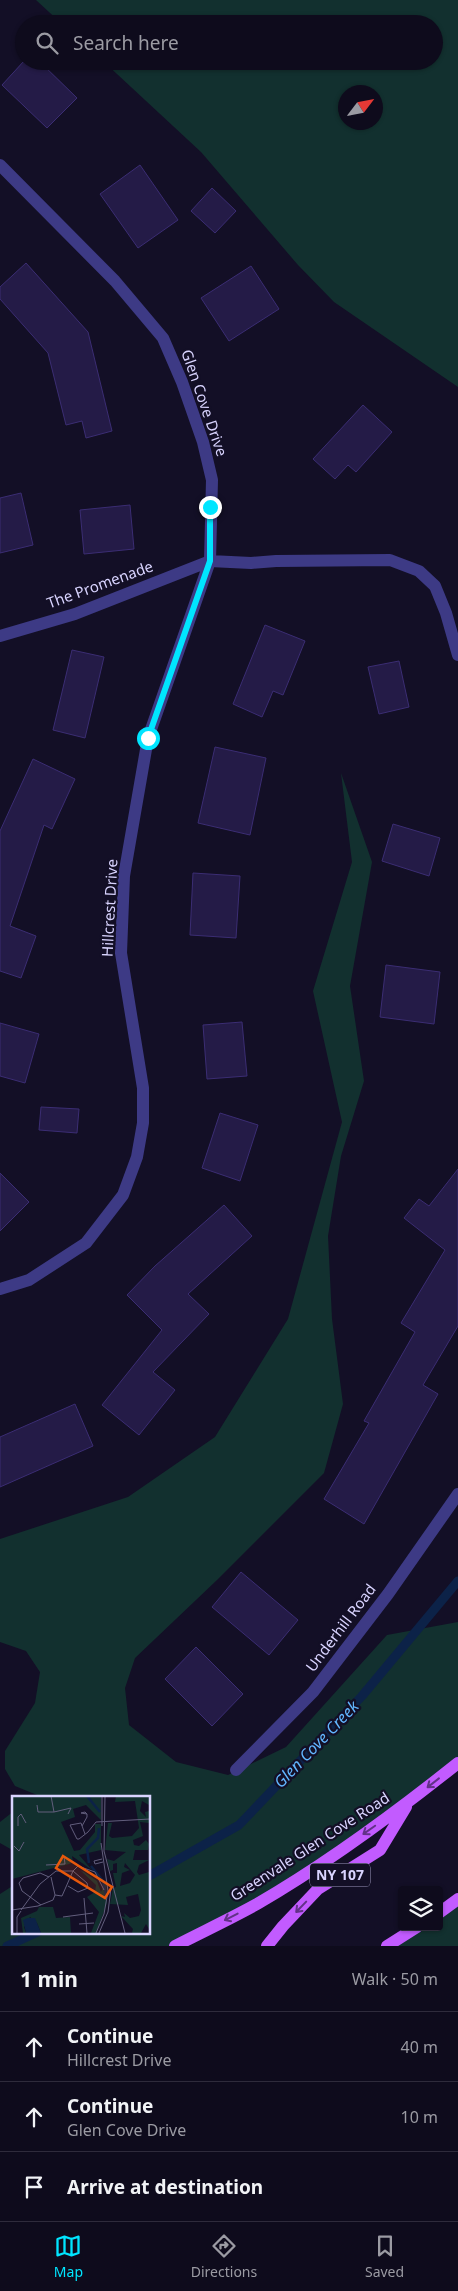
<!DOCTYPE html>
<html lang="en">
<head>
<meta charset="utf-8">
<style>
	:root { --surface:#0e0b1c; --page:#1c1929; --text:#f1f3f6; --muted:#9b9ba3; --line:#2e2b3b; --accent:#00e5ff }
	body { margin:0; font-family:"Noto Sans",sans-serif; background:var(--page); color:var(--text) }
	.controls { position:absolute; right:15px; bottom:15px; display:grid; overflow:hidden; border-radius:5px; box-shadow:0 1px 4px #0004 }
	.controls button { width:45px; height:45px; display:grid; place-items:center; padding:0; border:0; border-bottom:1px solid var(--line); background:var(--surface); color:var(--text); font:25px sans-serif }
	.compass { position:absolute; left:338px; top:85px; width:45px; height:45px; border-radius:50%; background:var(--surface); box-shadow:0 1px 4px #0004; rotate:58deg }
	.stop { position:absolute; width:15px; height:15px; margin:-11px; border:4px solid #00e5ff; border-radius:50%; background:#fff }
	.stop.end { background:#00e5ff; border-color:#fff; box-shadow:0 1px 5px #0008 }
	.list { margin:0; padding:0; list-style:none }
	h2 { display:flex; justify-content:space-between; align-items:center; height:65px; margin:0; padding:0 20px; font-size:21px }
	h2 small { font-size:16px; font-weight:400; color:var(--muted) }
	.list li { display:grid; grid-template-columns:32px 1fr auto; gap:15px; align-items:center; box-sizing:border-box; height:70px; padding:0 20px; border-top:1px solid var(--line) }
	.list b { display:block; font-size:19px; white-space:nowrap }
	.list p { margin:0; font-size:16px; white-space:nowrap; color:var(--muted) }
	.list em { font-size:16px; font-style:normal; color:var(--muted) }
	.icon { flex:none; width:28px; height:28px; fill:none; stroke:currentColor; stroke-width:2; stroke-linecap:round; stroke-linejoin:round }
	.map { position:relative; flex:none; width:458px; height:1946px; overflow:hidden }
	.search { position:absolute; background:var(--surface); box-shadow:0 1px 4px #0004; left:15px; right:15px; top:15px; height:55px; display:flex; align-items:center; gap:12px; box-sizing:border-box; padding:0 18px; border-radius:28px; color:var(--muted); font-size:19px }
	.sheet { height:275px; background:var(--surface) }
	nav { display:flex; justify-content:space-around; align-items:center; box-sizing:border-box; height:70px; border-top:1px solid var(--line); background:var(--surface); font-size:14px; color:var(--muted) }
	nav a { display:grid; justify-items:center; gap:2px }
	nav .on { color:var(--accent) }
	.map>svg:first-child { display:block }
	.green { fill:#12302f; fill-rule:evenodd }
	.lines { fill:none; stroke-linecap:round; stroke-linejoin:round }
	.stream { stroke:#0c2248; stroke-width:9 }
	.building { fill:#241b47; stroke:#3b2d73 }
	.minor { stroke:#3d3a85; stroke-width:12 }
	.major { stroke:#c25bff; stroke-width:12 }
	.oneway { stroke:#623188 }
	.route { stroke:#00e5ff; stroke-width:6 }
	.labels { text-anchor:middle; stroke-width:4.5; stroke-linejoin:round; paint-order:stroke }
	.shield { fill:#130f26; stroke:#9e99be; stroke-width:1 }
	.shield-label { font-size:14px; font-weight:bold; fill:#d9d4ff }
	.street-label { font-size:15px; fill:#d9d4ff; stroke:#130f26 }
	.water-label { font-size:16px; font-style:italic; fill:#62b6ff; stroke:#130f26 }
	.inset-river { fill:none; stroke:#0c2248; stroke-width:2.5 }
	.inset-road { fill:none; stroke:#625e7d; stroke-width:1 }
	.view { fill:#e8590c; fill-opacity:0.15; stroke:#e8590c; stroke-width:2.5 }
	.inset-edge { fill:none; stroke:#d9d4ff; stroke-width:2.5 }
</style>
</head>
<body>
<div class="map">
<svg width="458" height="1946" viewBox="0 0 458 1946">
	<rect width="100%" height="100%" fill="#130f26"/>
	<path class="green" d="M 36,0 L 458,0 L 458,387 L 334,302 L 298,265 L 201,152 L 103,61 L 434,61 L 434,24 L 62,24 ZM 346,92 L 376,92 L 376,122 L 346,122 Z
		M 341,773 L 372,862 L 350,986 L 364,1081 L 341,1156 L 328,1236 L 332,1319 L 343,1404 L 324,1473 L 217,1580 L 135,1658 L 125,1688 L 129,1725 L 176,1762 L 228,1775 L 286,1747 L 387,1635 L 458,1622 L 458,1769 L 293,1882 L 173,1946 L 0,1946 L 0,1894 L 14,1885 L 14,1932 L 149,1932 L 149,1797 L 111,1795 L 94,1797 L 42,1797 L 15,1786 L 5,1769 L 5,1751 L 35,1703 L 40,1672 L 26,1651 L 0,1642 L 0,1539 L 128,1497 L 215,1437 L 288,1319 L 342,1122 L 313,991 L 352,862 Z
		M 14,1811 L 14,1851 L 0,1843 L 0,1822 Z
		M 458,1904 L 458,1946 L 391,1946 L 421,1927 L 439,1927 L 439,1916 Z"/>
	<g class="lines">
		<path class="stream" d="M 149,1876 L 239,1825 L 362,1696 L 458,1581
			M 7,1946 L 38,1932"/>
	</g>
	<path class="building" d="M 24,61 L 39,61 L 77,98 L 47,128 L 2,85 Z
		M 140,165 L 178,220 L 138,248 L 100,194 Z
		M 212,188 L 236,211 L 215,233 L 191,211 Z
		M 26,263 L 88,332 L 112,431 L 86,438 L 82,421 L 66,425 L 48,353 L 0,299 L 0,287 Z
		M 251,266 L 279,309 L 229,341 L 201,298 Z
		M 363,405 L 392,432 L 356,472 L 348,465 L 335,479 L 313,459 Z
		M 21,493 L 33,545 L 0,553 L 0,498 Z
		M 130,505 L 134,549 L 84,554 L 80,510 Z
		M 265,625 L 305,641 L 283,695 L 273,691 L 262,717 L 233,704 Z
		M 72,650 L 104,657 L 85,738 L 53,730 Z
		M 399,661 L 409,707 L 379,714 L 368,667 Z
		M 215,747 L 266,758 L 250,835 L 198,823 Z
		M 33,759 L 75,779 L 52,829 L 44,825 L 10,926 L 36,936 L 21,978 L 0,971 L 0,831 Z
		M 393,824 L 440,838 L 429,876 L 382,861 Z
		M 193,873 L 240,876 L 236,938 L 190,935 Z
		M 386,965 L 440,972 L 434,1024 L 380,1017 Z
		M 242,1022 L 247,1076 L 207,1079 L 203,1025 Z
		M 0,1023 L 39,1034 L 25,1083 L 0,1076 Z
		M 41,1107 L 79,1109 L 77,1133 L 39,1130 Z
		M 220,1113 L 258,1125 L 240,1181 L 202,1168 Z
		M 458,1169 L 458,1326 L 423,1385 L 438,1394 L 364,1524 L 324,1499 L 369,1423 L 364,1421 L 415,1332 L 401,1323 L 445,1250 L 404,1218 L 419,1199 L 429,1206 Z
		M 0,1173 L 29,1202 L 0,1231 Z
		M 224,1205 L 252,1236 L 188,1294 L 209,1314 L 153,1372 L 175,1390 L 139,1435 L 102,1405 L 162,1330 L 127,1295 L 155,1266 Z
		M 75,1404 L 93,1446 L 0,1487 L 0,1437 Z
		M 241,1572 L 298,1620 L 269,1655 L 212,1607 Z
		M 196,1647 L 243,1694 L 212,1726 L 165,1679 Z"/>
	<g class="lines">
		<path class="minor" d="M 0,165 L 115,281 L 163,338 L 182,382 L 203,442 L 212,480 L 210,561 L 251,563 L 276,561 L 390,560 L 419,571 L 435,586 L 446,613 L 458,655
			M 0,636 L 75,614 L 210,561
			M 0,1289 L 29,1280 L 86,1243 L 123,1195 L 137,1157 L 143,1123 L 143,1088 L 121,953 L 124,876 L 148,738 L 210,561
			M 236,1770 L 313,1692 L 388,1594 L 458,1494"/>
		<path class="major" d="M 439,1913 L 458,1899
			M 175,1946 C 202,1932 230,1919 257,1904 C 328,1863 394,1814 458,1763
			M 267,1946 L 283,1926 L 318,1889 L 380,1850 L 406,1807
			M 387,1946 L 417,1927"/>
	</g>
	<defs><path id="oneway-shaft" d="M-6 0H5M1.5-3L5.5 0L1.5 3" fill="none" stroke-width="1.6" stroke-linecap="round" stroke-linejoin="round" transform="scale(1.25)"/></defs>
	<g class="oneway">
		<use href="#oneway-shaft" transform="translate(433 1783) rotate(142)"/>
		<use href="#oneway-shaft" transform="translate(369 1830) rotate(145)"/>
		<use href="#oneway-shaft" transform="translate(301 1907) rotate(134)"/>
		<use href="#oneway-shaft" transform="translate(231 1917) rotate(153)"/>
	</g>
	<g class="lines">
		<path class="route" d="M 148,738 L 210,561 L 210,507"/>
	</g>
	<g class="labels">
		<rect class="shield" x="310" y="1863.5" width="60" height="23" rx="4"/>
		<g class="shield-label">
			<text x="340" y="1880">NY 107</text>
		</g>
		<g class="street-label">
			<text transform="translate(204 403) rotate(71)" y="5">Glen Cove Drive</text>
			<text transform="translate(100 585) rotate(-20)" y="5">The Promenade</text>
			<text transform="translate(110 908) rotate(-87)" y="5">Hillcrest Drive</text>
			<text transform="translate(341 1628) rotate(-53)" y="5">Underhill Road</text>
			<text transform="translate(310 1847) rotate(-33)" y="5">Greenvale Glen Cove Road</text>
		</g>
		<g class="water-label">
			<text transform="translate(316 1744) rotate(-46)" y="6">Glen Cove Creek</text>
		</g>
	</g>
	<g transform="translate(12 1796)">
		<rect width="138" height="138" fill="#130f26"/>
		<path d="M 0,0 L 89,1 L 89,24 L 74,9 L 61,13 L 63,21 L 49,26 L 62,55 L 68,54 L 83,36 L 83,28 L 89,28 L 89,54 L 67,59 L 80,74 L 60,60 L 61,66 L 57,68 L 0,83 ZM 104,0 L 137,0 L 137,9 L 130,5 L 128,15 L 134,21 L 133,16 L 137,15 L 137,27 L 128,26 L 131,40 L 121,44 L 122,49 L 127,50 L 134,44 L 137,48 L 136,54 L 123,54 L 121,64 L 125,64 L 125,59 L 125,64 L 137,64 L 127,69 L 125,76 L 127,79 L 137,76 L 137,133 L 134,128 L 129,137 L 120,137 L 121,133 L 109,120 L 113,121 L 112,117 L 118,122 L 127,120 L 129,114 L 126,98 L 114,101 L 116,109 L 98,108 L 101,92 L 104,91 L 101,77 L 105,77 L 105,67 L 101,68 L 101,74 L 98,75 L 95,63 L 102,65 L 114,56 L 93,54 L 96,27 L 100,27 L 97,40 L 100,42 L 120,40 L 127,32 L 123,5 L 103,6 ZM 113,67 L 123,79 L 118,87 L 108,90 L 110,77 L 118,74 L 112,71 ZM 69,75 L 72,76 L 85,85 L 89,96 L 94,85 L 95,107 L 84,137 L 79,137 L 87,116 L 75,101 L 83,96 L 84,89 ZM 27,111 L 41,111 L 44,122 L 58,121 L 59,137 L 29,137 L 25,127 L 18,121 L 12,131 L 14,137 L 11,137 L 9,122 L 25,115 Z" fill="#12302f" fill-rule="evenodd"/>
		<path d="M 16,122 L 23,122 L 29,137 L 14,137 L 11,124 Z" fill="#0c2248"/>
		<path class="inset-river" d="M 75,0 L 88,16M 77,67 L 75,53 L 86,42 L 87,32M 79,70 L 91,85 L 94,99"/>
		<path class="inset-road" d="M 39,0 L 42,16 L 59,12 L 56,18M 93,0 L 92,55 L 113,137M 25,9 L 26,16 L 42,16M 6,30 L 6,21 L 9,18 L 14,27M 70,30 L 75,21 L 75,18 L 73,16 L 69,17 L 75,18M 90,30 L 90,0M 73,38 L 69,27 L 58,29 L 65,43 L 67,43 L 76,36 L 84,26 L 138,23M 2,50 L 7,55 L 12,46M 90,63 L 82,65 L 83,68 L 91,66M 34,69 L 53,68 L 52,60M 83,76 L 92,94M 39,81 L 43,99M 56,90 L 66,96 L 76,92 L 75,87 L 61,75M 43,99 L 50,100 L 61,75M 72,102 L 75,137M 29,109 L 10,95 L 7,87 L 11,82 L 28,77 L 37,81M 0,114 L 26,110 L 41,104 L 43,99M 9,114 L 28,88 L 44,75 L 61,75 L 66,70 L 83,76M 51,121 L 81,117M 67,128 L 82,127M 5,137 L 5,121 L 9,115M 84,137 L 92,118 L 96,95 L 89,47M 87,137 L 96,116 L 99,92"/>
		<path class="view" d="M 51,60 L 100,91 L 93,102 L 44,72 Z"/>
		<rect width="138" height="138" class="inset-edge"/>
	</g>
</svg>
<div class="controls">
<button><svg class="icon" aria-label="layers" viewBox="0 0 24 24"><path d="M12 4l9 5-9 5-9-5zM3 14l9 5 9-5"/></svg></button>
</div>
<svg class="compass" viewBox="-18 -18 36 36"><path d="M0-13l5 13h-10z" fill="#e53935"/><path d="M0 13l5-13h-10z" fill="#9b9ba3"/></svg>
<div class="stop" style="left:148px;top:738px"></div>
<div class="stop end" style="left:210px;top:507px"></div>
<div class="search"><svg class="icon" aria-label="search" viewBox="0 0 24 24"><circle cx="10" cy="10" r="6"/><path d="M15 15l6 6"/></svg>Search here</div>
</div>
<section class="sheet">
<h2>1 min<small>Walk · 50 m</small></h2>
<ul class="list">
<li><svg class="icon" aria-label="ahead" viewBox="0 0 24 24"><path d="M12 20V5M6 11l6-6 6 6"/></svg><div><b>Continue</b><p>Hillcrest Drive</p></div><em>40 m</em></li>
<li><svg class="icon" aria-label="ahead" viewBox="0 0 24 24"><path d="M12 20V5M6 11l6-6 6 6"/></svg><div><b>Continue</b><p>Glen Cove Drive</p></div><em>10 m</em></li>
<li><svg class="icon" aria-label="arrive" viewBox="0 0 24 24"><path d="M6 21V4h12l-3 4 3 4H6"/></svg><div><b>Arrive at destination</b></div></li>
</ul>
</section>
<nav>
<a class="on"><svg class="icon" aria-label="map" viewBox="0 0 24 24"><path d="M3 6l6-2 6 2 6-2v14l-6 2-6-2-6 2zM9 4v14M15 6v14"/></svg>Map</a>
<a><svg class="icon" aria-label="directions" viewBox="0 0 24 24"><path d="M12 3l9 9-9 9-9-9zM9 14v-3h6M13 9l2 2-2 2"/></svg>Directions</a>
<a><svg class="icon" aria-label="saved" viewBox="0 0 24 24"><path d="M7 4h10v16l-5-4-5 4z"/></svg>Saved</a>
</nav>
</body>
</html>
